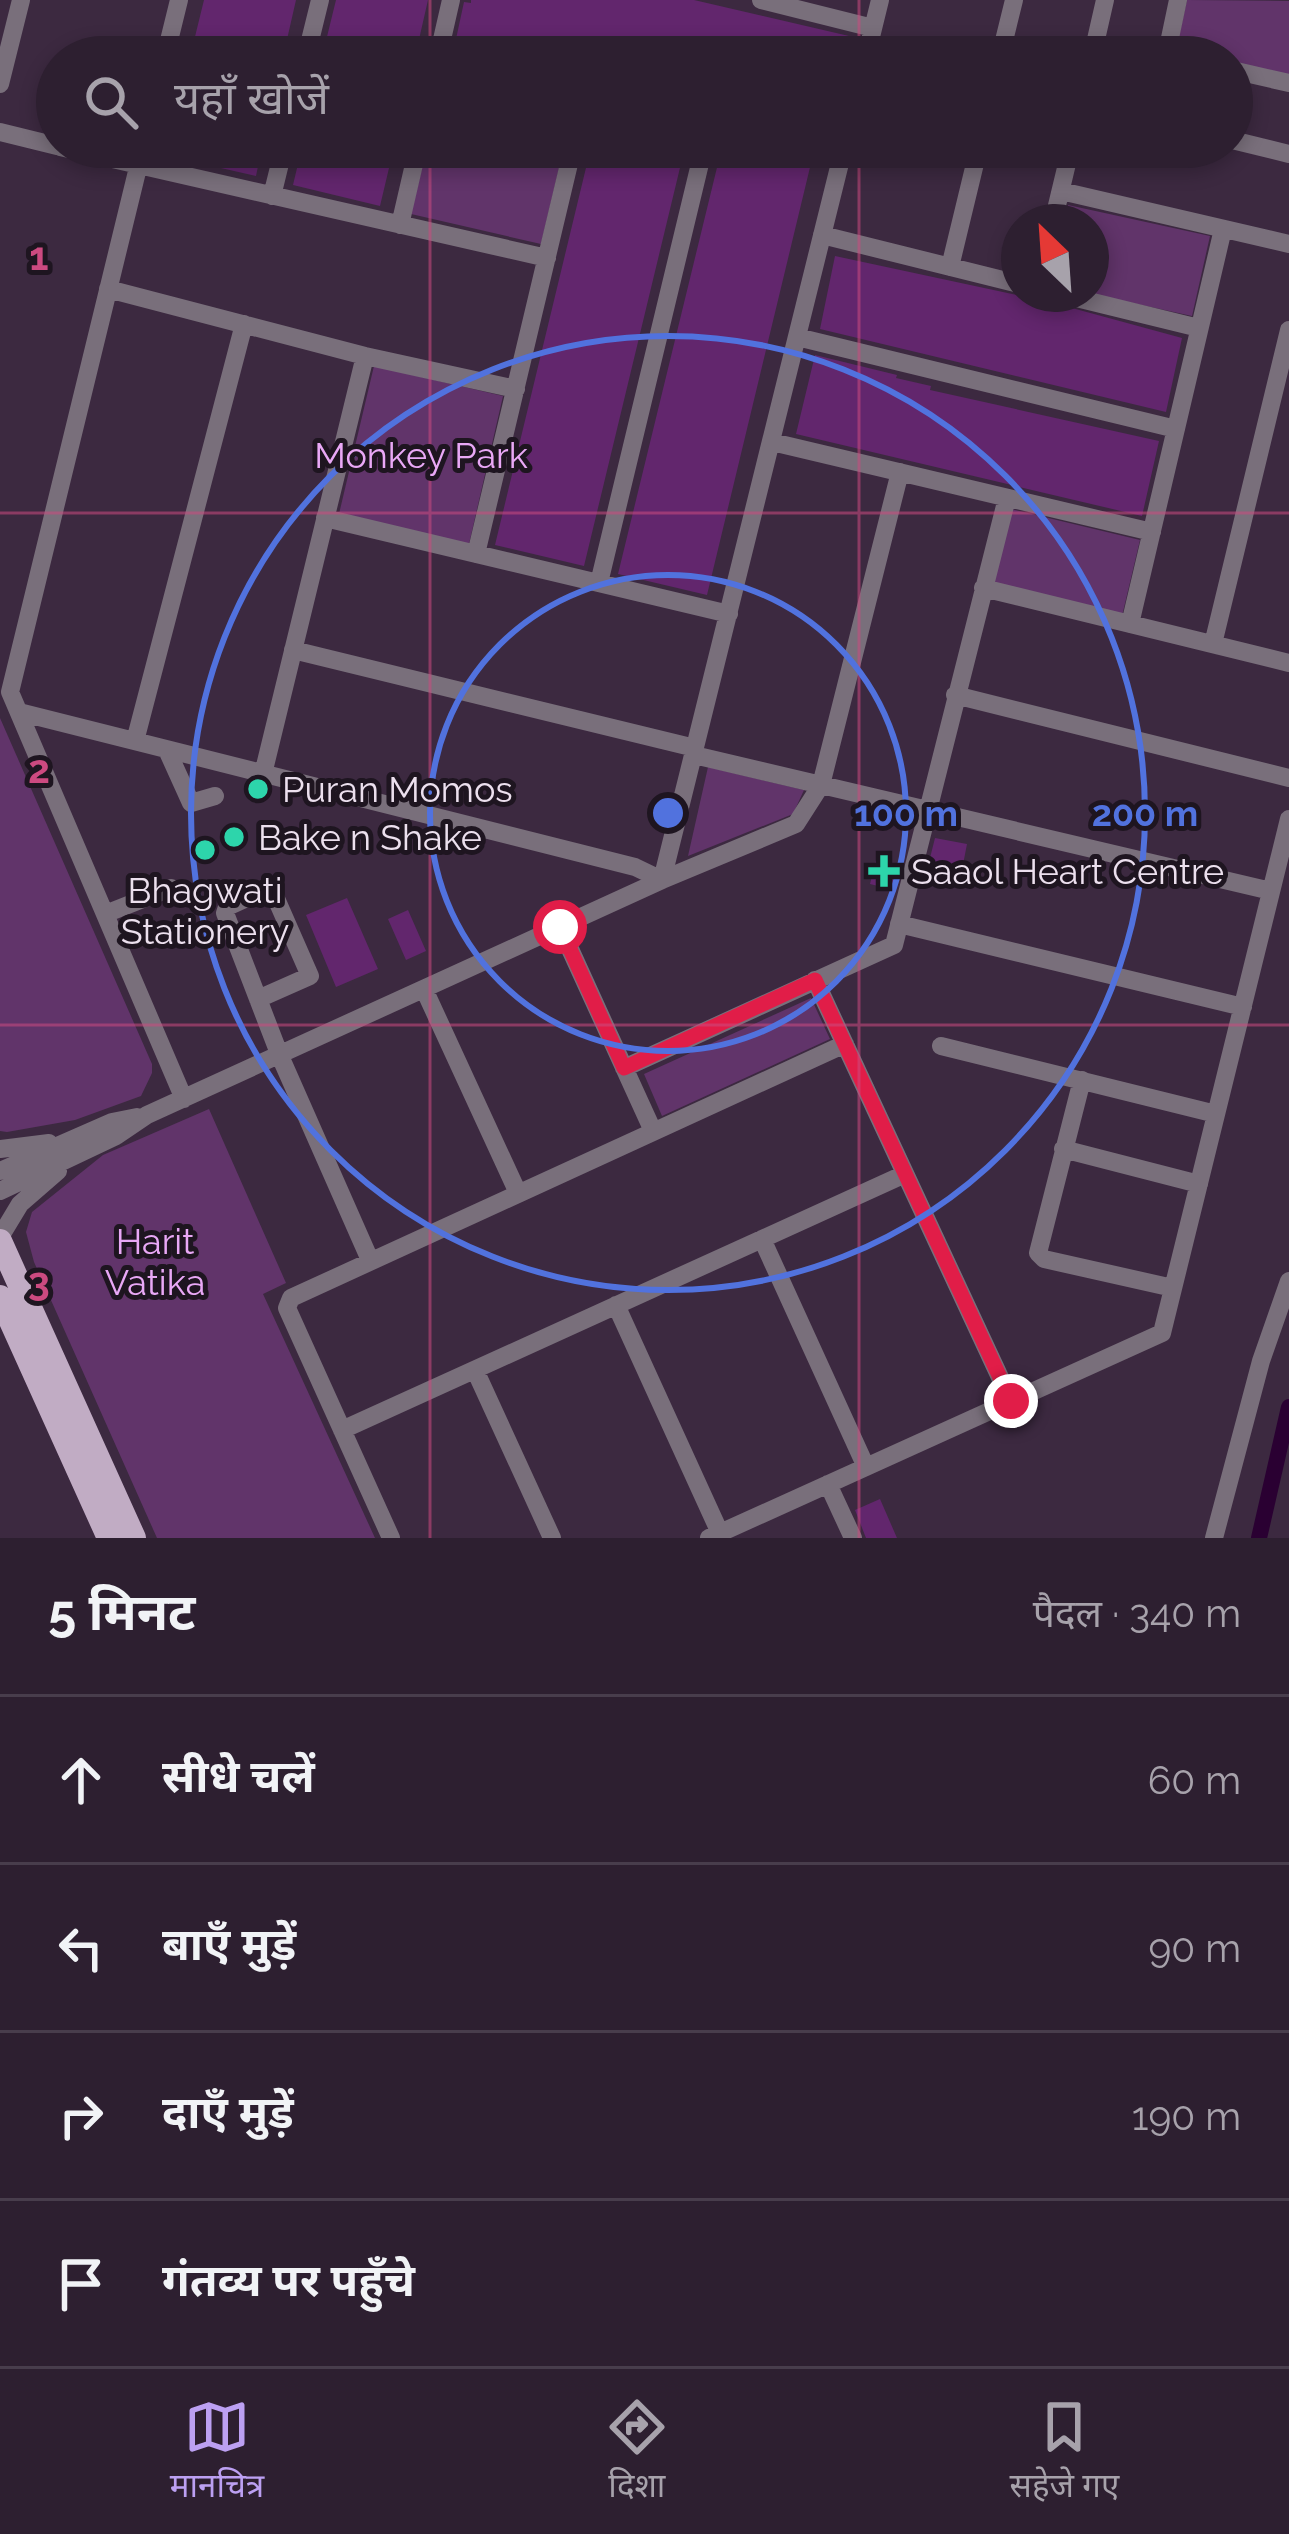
<!DOCTYPE html>
<html lang="hi">
<head>
<meta charset="utf-8">
<style>
	:root { --surface:#2d1f30; --page:#352738; --text:#f1f3f6; --muted:#a7a2ab; --line:#483d4c; --accent:#bca0f2 }
	body { margin:0; font-family:Raleway,"Noto Sans Devanagari",sans-serif; background:var(--page); color:var(--text) }
	.compass { position:absolute; left:1001px; top:204px; width:108px; height:108px; border-radius:50%; background:var(--surface); box-shadow:0 6px 18px #0003; rotate:335deg }
	.stop { position:absolute; width:36px; height:36px; margin:-27px; border:9px solid #e11d48; border-radius:50%; background:#fff }
	.stop.end { background:#e11d48; border-color:#fff; box-shadow:0 3px 12px #0008 }
	.list { margin:0; padding:0; list-style:none }
	h2 { display:flex; justify-content:space-between; align-items:center; height:156px; margin:0; padding:0 48px; font-size:51px }
	h2 small { font-size:39px; font-weight:400; color:var(--muted) }
	.list li { display:grid; grid-template-columns:78px 1fr auto; gap:36px; align-items:center; box-sizing:border-box; height:168px; padding:0 48px; border-top:3px solid var(--line) }
	.list b { display:block; font-size:45px; white-space:nowrap }
	.list em { font-size:39px; font-style:normal; color:var(--muted) }
	.icon { flex:none; width:66px; height:66px; fill:none; stroke:currentColor; stroke-width:2; stroke-linecap:round; stroke-linejoin:round }
	.map { position:relative; flex:none; width:1289px; height:1538px; overflow:hidden }
	.search { position:absolute; background:var(--surface); box-shadow:0 6px 18px #0003; left:36px; right:36px; top:36px; height:132px; display:flex; align-items:center; gap:30px; box-sizing:border-box; padding:0 42px; border-radius:66px; color:var(--muted); font-size:45px }
	.sheet { height:828px; background:var(--surface) }
	nav { display:flex; justify-content:space-around; align-items:center; box-sizing:border-box; height:168px; border-top:3px solid var(--line); background:var(--surface); font-size:33px; color:var(--muted) }
	nav a { display:grid; justify-items:center; gap:6px }
	nav .on { color:var(--accent) }
	.map>svg:first-child { display:block }
	.green { fill:#61346a }
	.lines { fill:none; stroke-linecap:round; stroke-linejoin:round }
	.canal { stroke:#2a0032; stroke-width:16 }
	.building { fill:#62266d }
	.minor { stroke:#796f7b; stroke-width:18 }
	.major { stroke:#c1acc4; stroke-width:24 }
	.route { stroke:#e11d48; stroke-width:15 }
	.grid { fill:none; stroke:#cc4a80; stroke-width:3; stroke-opacity:0.55 }
	.ring { fill:none; stroke:#5172de; stroke-width:6 }
	.poi-dot { fill:#2dd5ab; stroke:#1e1520; stroke-width:4.5 }
	.labels { text-anchor:middle; stroke-width:10; stroke-linejoin:round; paint-order:stroke }
	.park-label { font-size:36px; fill:#e9a8f6; stroke:#1e1520 }
	.poi-label { font-size:36px; fill:#ece0ee; stroke:#1e1520; text-anchor:start }
	.grid-label { font-size:39px; text-anchor:middle; font-weight:bold; fill:#cc4a80; stroke:#1e1520; stroke-width:10; stroke-linejoin:round; paint-order:stroke }
	.centre { fill:#5172de; stroke:#1e1520; stroke-width:6 }
	.ring-label { font-size:36px; text-anchor:middle; font-weight:bold; fill:#5172de; stroke:#1e1520; stroke-width:10; stroke-linejoin:round; paint-order:stroke }
</style>
</head>
<body>
<div class="map">
<svg width="1289" height="1538" viewBox="0 0 1289 1538">
	<rect width="100%" height="100%" fill="#3c2940"/>
	<path class="green" d="M 1187,0 L 1289,1 L 1289,75 L 1232,62 L 1232,57 L 1176,49 Z
		M 427,147 L 564,147 L 541,244 L 411,214 Z
		M 1068,205 L 1210,236 L 1192,316 L 1091,294 L 1091,222 L 1064,222 Z
		M 374,366 L 503,396 L 469,544 L 339,514 Z
		M 1011,509 L 1140,540 L 1122,616 L 992,585 Z
		M 0,718 L 152,1064 L 152,1073 L 141,1096 L 75,1120 L 7,1132 L 0,1131 Z
		M 708,767 L 804,790 L 793,814 L 688,856 Z
		M 811,998 L 830,1039 L 662,1116 L 644,1074 Z
		M 209,1109 L 286,1283 L 263,1294 L 375,1538 L 157,1538 L 34,1262 L 26,1232 L 32,1212 L 103,1155 Z"/>
	<g class="lines">
		<path class="canal" d="M 1259,1538 L 1289,1407"/>
	</g>
	<path class="building" d="M 204,0 L 296,0 L 283,57 L 190,57 Z
		M 336,0 L 428,0 L 415,57 L 322,57 Z
		M 471,0 L 694,0 L 849,36 L 844,57 L 761,54 L 760,57 L 537,57 L 456,39 L 464,2 L 471,3 Z
		M 156,147 L 262,147 L 256,176 L 155,153 Z
		M 302,147 L 394,147 L 380,206 L 293,185 Z
		M 591,147 L 685,147 L 584,566 L 495,545 Z
		M 722,147 L 761,147 L 812,159 L 707,595 L 618,574 Z
		M 835,256 L 1050,302 L 1182,338 L 1166,412 L 820,329 Z
		M 815,355 L 897,375 L 896,378 L 931,386 L 930,390 L 1159,441 L 1142,516 L 796,434 Z
		M 935,838 L 967,844 L 960,880 L 926,874 Z
		M 876,860 L 900,866 L 894,890 L 870,884 Z
		M 347,898 L 378,969 L 336,987 L 306,915 Z
		M 408,910 L 426,951 L 406,960 L 388,919 Z
		M 880,1499 L 897,1538 L 866,1538 L 855,1510 Z"/>
	<g class="lines">
		<path class="minor" d="M 761,0 L 873,28
			M 165,57 L 179,0
			M 306,57 L 320,0
			M 438,57 L 451,0
			M 866,57 L 880,0
			M 1000,57 L 1014,0
			M 1092,57 L 1105,0
			M 1166,57 L 1178,0
			M 1232,70 L 1289,83
			M 0,84 L 21,0
			M 0,132 L 57,146
			M 1232,140 L 1289,154
			M 60,147 L 547,258
			M 143,147 L 10,692 L 184,1099
			M 1061,191 L 1289,244
			M 272,196 L 284,147
			M 1053,222 L 1071,147
			M 400,225 L 418,147
			M 822,235 L 1019,284
			M 950,267 L 979,147
			M 108,289 L 365,356 L 516,389
			M 1060,294 L 1199,328
			M 797,337 L 1176,429
			M 772,442 L 1152,532
			M 325,518 L 729,614
			M 476,554 L 573,147
			M 599,583 L 704,147
			M 983,588 L 1289,663
			M 1130,624 L 1223,229
			M 1213,644 L 1289,330
			M 293,650 L 695,748
			M 955,695 L 1289,778
			M 19,712 L 635,867 L 662,880 L 796,824 L 821,785 L 900,472
			M 135,741 L 244,324
			M 167,750 L 191,803 L 215,796
			M 694,755 L 1271,891
			M 263,774 L 365,356
			M 105,914 L 171,888
			M 899,924 L 1243,1007
			M 560,927 L 653,1131
			M 815,980 L 1011,1401
			M 424,989 L 518,1193
			M 258,999 L 310,976 L 271,887 L 227,907 L 225,913 L 280,1056 L 370,1260
			M 941,1046 L 1216,1114
			M 624,1068 L 894,945 L 1007,498
			M 1082,1080 L 1038,1253 L 1044,1259 L 1173,1288
			M 0,1149 L 49,1143
			M 1063,1149 L 1199,1184
			M 0,1171 L 112,1122 L 137,1117
			M 0,1191 L 116,1136 L 147,1115 L 662,880 L 844,147
			M 0,1237 L 20,1204 L 58,1171
			M 762,1239 L 866,1467
			M 616,1305 L 720,1533
			M 475,1370 L 552,1538
			M 342,1430 L 905,1174
			M 828,1484 L 853,1538
			M 391,1538 L 287,1308 L 291,1298 L 845,1044
			M 709,1538 L 1162,1333 L 1289,819
			M 1214,1538 L 1261,1361 L 1289,1281"/>
		<path class="major" d="M 0,1241 L 134,1538
			M 0,1297 L 109,1538"/>
	</g>
	<g class="lines">
		<path class="route" d="M 560,927 L 624,1068 L 815,980 L 1011,1401"/>
	</g>
	<path class="grid" d="M 430,0 L 430,57M 859,0 L 859,57M 430,147 L 430,1538M 859,147 L 859,1538M 0,513 L 1289,513M 0,1025 L 1289,1025"/>
	<g class="ring">
		<circle cx="668" cy="813" r="238"/>
		<circle cx="668" cy="813" r="477"/>
	</g>
	<g class="poi-dot">
		<circle cx="258" cy="789" r="12"/>
		<circle cx="234" cy="837" r="12"/>
		<circle cx="205" cy="850" r="12"/>
		<path d="M878 853h12v12h12v12h-12v12h-12v-12h-12v-12h12z"/>
	</g>
	<g class="labels">
		<g class="park-label">
			<text x="421" y="468">Monkey Park</text>
			<text x="155" y="1254">Harit<tspan x="155" dy="41">Vatika</tspan></text>
		</g>
		<g class="poi-label">
			<text x="282" y="802">Puran Momos</text>
			<text x="258" y="850">Bake n Shake</text>
			<text x="911" y="884">Saaol Heart Centre</text>
			<text x="205" y="903" text-anchor="middle">Bhagwati<tspan x="205" dy="41">Stationery</tspan></text>
		</g>
	</g>
	<g class="grid-label">
		<text x="39" y="270">1</text>
		<text x="39" y="783">2</text>
		<text x="39" y="1295">3</text>
	</g>
	<circle cx="668" cy="813" r="18" class="centre"/>
	<g class="ring-label">
		<text x="906" y="826">100 m</text>
		<text x="1145" y="826">200 m</text>
	</g>
</svg>
<svg class="compass" viewBox="-18 -18 36 36"><path d="M0-13l5 13h-10z" fill="#e53935"/><path d="M0 13l5-13h-10z" fill="#a7a2ab"/></svg>
<div class="stop" style="left:560px;top:927px"></div>
<div class="stop end" style="left:1011px;top:1401px"></div>
<div class="search"><svg class="icon" aria-label="search" viewBox="0 0 24 24"><circle cx="10" cy="10" r="6"/><path d="M15 15l6 6"/></svg>यहाँ खोजें</div>
</div>
<section class="sheet">
<h2>5 मिनट<small>पैदल · 340 m</small></h2>
<ul class="list">
<li><svg class="icon" aria-label="ahead" viewBox="0 0 24 24"><path d="M12 20V5M6 11l6-6 6 6"/></svg><div><b>सीधे चलें</b></div><em>60 m</em></li>
<li><svg class="icon" aria-label="left" viewBox="0 0 24 24"><path d="M17 20v-9H6M10 6l-5 5 5 5"/></svg><div><b>बाएँ मुड़ें</b></div><em>90 m</em></li>
<li><svg class="icon" aria-label="right" viewBox="0 0 24 24"><path d="M7 20v-9h11M14 6l5 5-5 5"/></svg><div><b>दाएँ मुड़ें</b></div><em>190 m</em></li>
<li><svg class="icon" aria-label="arrive" viewBox="0 0 24 24"><path d="M6 21V4h12l-3 4 3 4H6"/></svg><div><b>गंतव्य पर पहुँचे</b></div></li>
</ul>
</section>
<nav>
<a class="on"><svg class="icon" aria-label="map" viewBox="0 0 24 24"><path d="M3 6l6-2 6 2 6-2v14l-6 2-6-2-6 2zM9 4v14M15 6v14"/></svg>मानचित्र</a>
<a><svg class="icon" aria-label="directions" viewBox="0 0 24 24"><path d="M12 3l9 9-9 9-9-9zM9 14v-3h6M13 9l2 2-2 2"/></svg>दिशा</a>
<a><svg class="icon" aria-label="saved" viewBox="0 0 24 24"><path d="M7 4h10v16l-5-4-5 4z"/></svg>सहेजे गए</a>
</nav>
</body>
</html>
